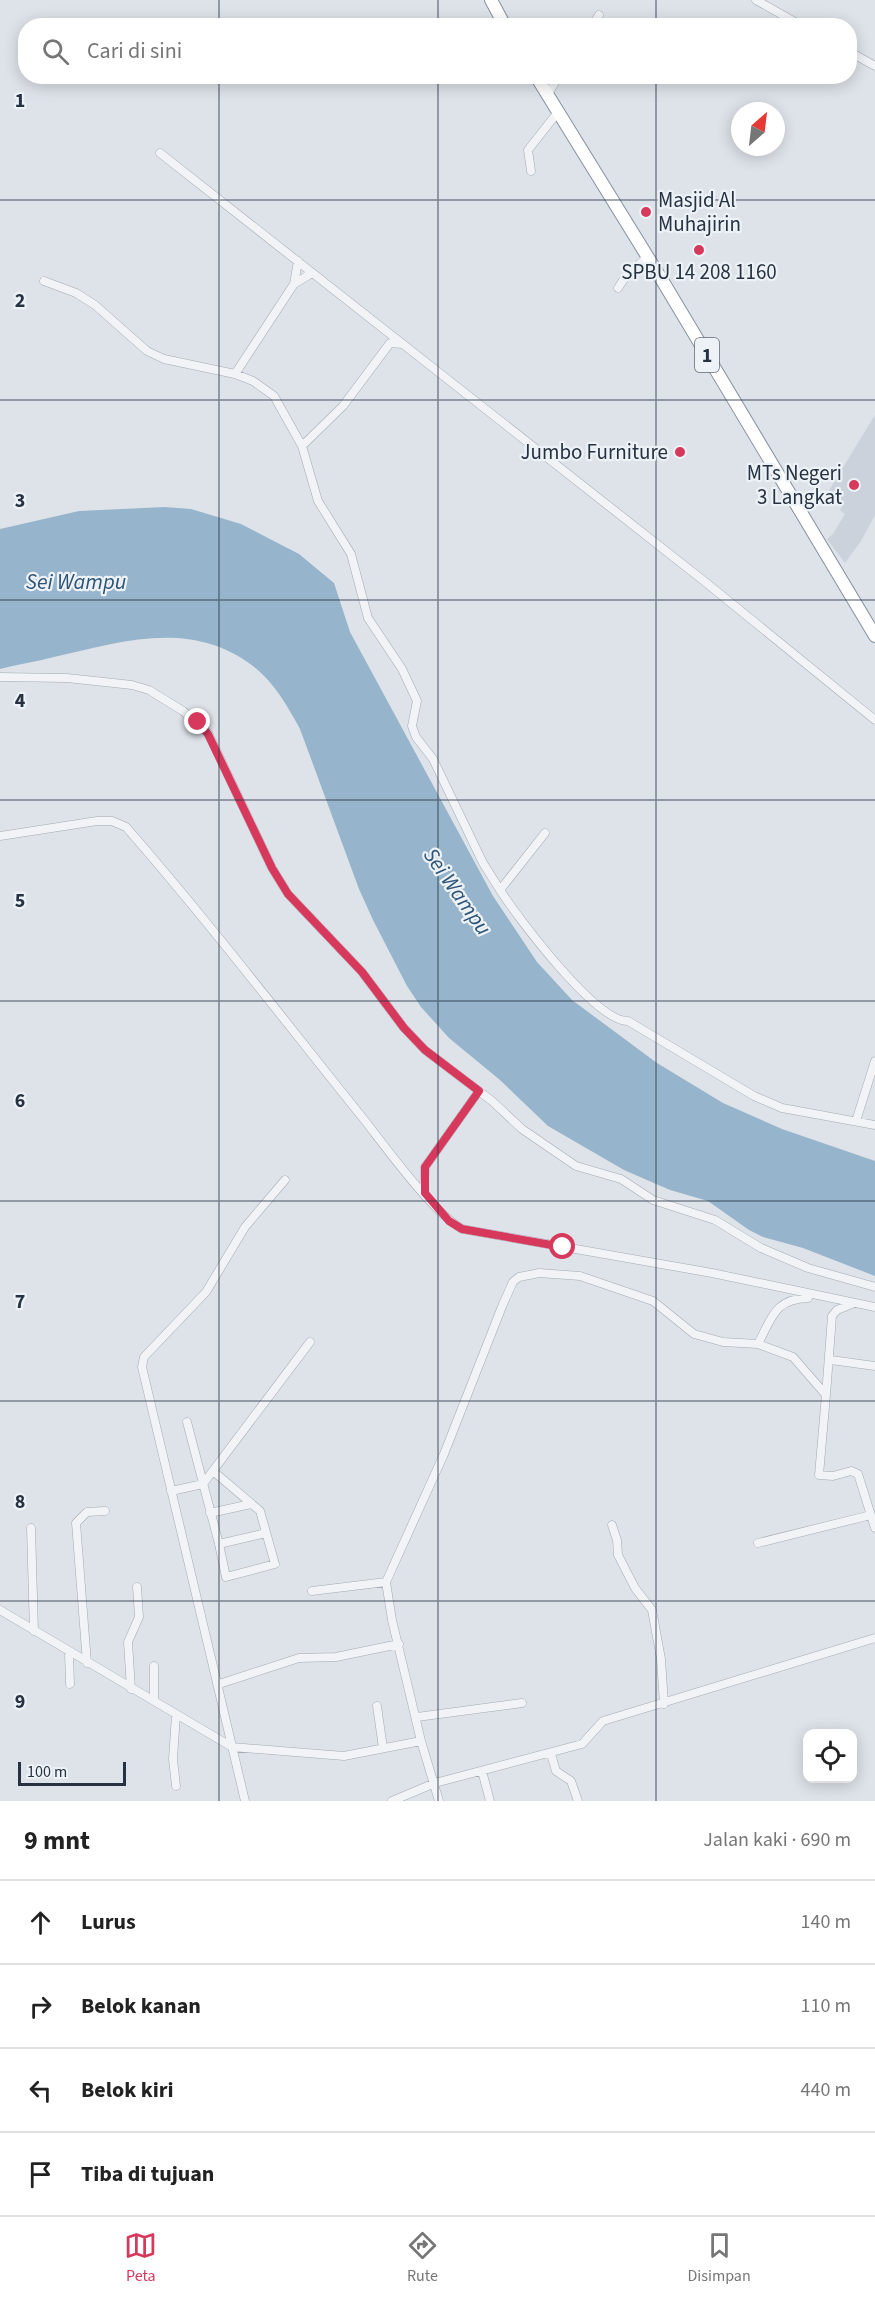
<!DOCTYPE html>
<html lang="id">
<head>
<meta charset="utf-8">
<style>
	:root { --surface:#fff; --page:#f2f2f2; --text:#222; --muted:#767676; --line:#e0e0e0; --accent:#d7395d }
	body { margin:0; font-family:"Source Sans 3",sans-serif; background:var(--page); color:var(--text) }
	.controls { position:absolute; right:18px; bottom:18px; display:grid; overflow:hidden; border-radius:12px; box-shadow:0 3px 15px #0003 }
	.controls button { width:54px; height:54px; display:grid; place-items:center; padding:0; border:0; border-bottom:2px solid var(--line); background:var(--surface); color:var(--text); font:30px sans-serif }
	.compass { position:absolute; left:731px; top:102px; width:54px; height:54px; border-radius:50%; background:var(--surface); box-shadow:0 3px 15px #0003; rotate:28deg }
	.scale { position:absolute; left:18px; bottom:15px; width:108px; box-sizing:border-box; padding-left:6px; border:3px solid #263241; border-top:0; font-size:16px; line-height:21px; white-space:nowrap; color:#263241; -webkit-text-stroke:4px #edf2f6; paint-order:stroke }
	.stop { position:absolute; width:18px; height:18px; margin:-14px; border:4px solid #d7395d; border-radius:50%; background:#fff }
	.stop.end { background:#d7395d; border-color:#fff; box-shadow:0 2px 6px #0008 }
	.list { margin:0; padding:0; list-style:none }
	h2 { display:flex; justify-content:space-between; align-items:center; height:78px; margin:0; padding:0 24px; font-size:26px }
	h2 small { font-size:20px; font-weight:400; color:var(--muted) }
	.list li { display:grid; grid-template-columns:39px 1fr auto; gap:18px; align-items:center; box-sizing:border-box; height:84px; padding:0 24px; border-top:2px solid var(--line) }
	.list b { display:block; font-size:22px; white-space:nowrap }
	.list em { font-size:20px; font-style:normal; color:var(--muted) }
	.icon { flex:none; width:33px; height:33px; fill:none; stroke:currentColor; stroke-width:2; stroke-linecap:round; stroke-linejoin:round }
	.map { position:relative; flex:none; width:875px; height:1801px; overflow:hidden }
	.search { position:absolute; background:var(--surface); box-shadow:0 3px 15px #0003; left:18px; right:18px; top:18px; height:66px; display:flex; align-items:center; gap:15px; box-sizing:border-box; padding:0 21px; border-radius:24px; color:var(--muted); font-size:22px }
	.sheet { height:414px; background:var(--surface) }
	nav { display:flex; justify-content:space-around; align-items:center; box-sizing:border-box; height:84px; border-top:2px solid var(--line); background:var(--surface); font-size:16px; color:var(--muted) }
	nav a { display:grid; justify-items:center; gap:3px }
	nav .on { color:var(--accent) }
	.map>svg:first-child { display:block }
	.built { fill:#ccd2db }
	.water { fill:#96b4cb }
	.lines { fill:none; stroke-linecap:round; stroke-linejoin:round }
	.minor-casing { stroke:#a3aab3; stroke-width:9 }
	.highway-casing { stroke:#8491a0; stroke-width:14 }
	.minor { stroke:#f1f3f7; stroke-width:8 }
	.highway { stroke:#fff; stroke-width:12 }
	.route { stroke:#d7395d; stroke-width:8 }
	.grid { fill:none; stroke:#263241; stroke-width:1.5; stroke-opacity:0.55 }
	.poi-dot { fill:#d7395d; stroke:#edf2f6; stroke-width:2 }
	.labels { text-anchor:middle; stroke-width:4.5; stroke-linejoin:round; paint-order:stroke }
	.shield { fill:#edf2f6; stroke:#626c77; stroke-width:1.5 }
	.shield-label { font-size:20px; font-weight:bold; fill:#263241 }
	.poi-label { font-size:21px; fill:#263241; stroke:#edf2f6; text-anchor:end }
	.water-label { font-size:22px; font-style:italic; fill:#2d5477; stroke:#edf2f6 }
	.grid-label { font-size:20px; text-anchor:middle; font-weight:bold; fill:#263241; stroke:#edf2f6; stroke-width:4.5; stroke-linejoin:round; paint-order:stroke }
</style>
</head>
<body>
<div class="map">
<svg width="875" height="1801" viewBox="0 0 875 1801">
	<rect width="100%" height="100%" fill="#dee3e9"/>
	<path class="built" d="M 875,415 L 875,515 L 861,541 L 845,563 L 827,539 L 833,534 L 845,514 L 840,510 L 844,502 L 828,492 Z"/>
	<path class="water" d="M 165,507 L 191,509 L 241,524 L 299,554 L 334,583 L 350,632 L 493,896 L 537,962 L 572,1000 L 657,1063 L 723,1103 L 782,1129 L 875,1161 L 875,1276 L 803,1248 L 763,1237 L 749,1230 L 708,1201 L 670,1190 L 624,1170 L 548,1126 L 500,1080 L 449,1038 L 421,1007 L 407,986 L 373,920 L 359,889 L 300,729 C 288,707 274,682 253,666 C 192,619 122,641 54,657 C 36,662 18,664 0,669 L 0,529 L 79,511 Z"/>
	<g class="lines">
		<defs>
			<path id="minor" d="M 756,0 L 802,26
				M 592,26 L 599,15
				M 850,52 L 875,66
				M 547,95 L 559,76
				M 160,153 L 704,581 L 875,720
				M 531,171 L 528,150 L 558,112
				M 44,281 L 76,293 L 95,305 L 147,351 L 164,359 L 235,374 L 253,381 L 274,396 L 302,446 L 318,501 L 351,554 L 368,618 L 402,669 L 417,701 L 412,726 L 416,737 L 433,759 L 483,863 L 500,890
				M 294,284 L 298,261
				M 618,288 L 626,276 L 647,257
				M 235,374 L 294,284 L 312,273
				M 302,446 L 343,406 L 390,343 L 402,344
				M 0,677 L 67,678 L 132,685 L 149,690 L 183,711 L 208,733 L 272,868 L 288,894 L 362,972 L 404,1028 L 425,1050 L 492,1101 L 522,1129 L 576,1166 L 621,1179 L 653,1200 L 715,1220 L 761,1248 L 808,1268 L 875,1287
				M 545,833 L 500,890 C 518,918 596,1022 628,1021 L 754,1096 L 782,1108 L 875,1125
				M 0,836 L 97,821 L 112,821 L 126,827 C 208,921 284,1020 362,1117 C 385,1146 432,1212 462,1229 L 712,1273 L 875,1307
				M 856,1121 L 875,1061
				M 424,1192 L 425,1167 L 479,1091
				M 758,1344 C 772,1317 775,1299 808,1298
				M 831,1360 L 875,1366
				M 826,1395 L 832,1316 L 837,1310 L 854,1303
				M 187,1422 L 219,1544
				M 213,1471 L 260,1511 L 275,1564 L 226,1577 L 219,1544 L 266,1533
				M 171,1491 L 203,1484 L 310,1342
				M 210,1513 L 251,1504
				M 612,1525 L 617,1540 L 618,1555 L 635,1588 L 652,1610 L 661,1659 L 664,1704
				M 31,1528 L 34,1631
				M 758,1543 L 871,1515
				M 312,1591 L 386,1582
				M 0,1610 L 232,1747 L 344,1756 L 421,1741
				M 69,1652 L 70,1684
				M 87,1663 L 76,1523 L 87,1512 L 105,1511
				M 154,1666 L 154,1701
				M 219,1684 L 299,1658 L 336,1657 L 399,1644
				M 131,1689 L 128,1642 L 139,1617 L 137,1587
				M 377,1706 L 383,1748
				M 176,1715 L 173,1759 L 176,1786
				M 417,1717 L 522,1703
				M 551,1754 L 556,1771 L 571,1781 L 578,1801
				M 482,1771 L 490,1801
				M 245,1801 L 142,1367 L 144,1357 L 206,1292 L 245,1227 L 285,1180
				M 392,1801 L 435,1783 L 582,1744 L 603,1721 L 875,1638
				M 439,1801 L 421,1741 L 392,1620 L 386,1582 L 444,1454 L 503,1304 L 513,1282 L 519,1277 L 539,1273 L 580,1276 L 653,1301 L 694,1334 L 723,1342 L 758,1344 L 793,1357 L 826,1395 L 819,1475 L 833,1476 L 851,1471 L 858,1474 L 875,1528"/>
			<path id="highway" d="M 491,0 L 505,26
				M 536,76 L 665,285 L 875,636"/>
		</defs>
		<use href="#minor" class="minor-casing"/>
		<use href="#highway" class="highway-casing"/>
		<use href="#minor" class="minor"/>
		<use href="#highway" class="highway"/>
	</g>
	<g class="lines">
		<path class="route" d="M 198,722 L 208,734 L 272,868 L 288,894 L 362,972 L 404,1028 L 425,1050 L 479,1091 L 425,1167 L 425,1193 L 449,1221 L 462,1229 L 563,1247"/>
	</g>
	<path class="grid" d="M 219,0 L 219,26M 438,0 L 438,26M 656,0 L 656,26M 219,76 L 219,1801M 438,76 L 438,1801M 656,76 L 656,1801M 0,200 L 875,200M 0,400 L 875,400M 0,600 L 875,600M 0,800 L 875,800M 0,1001 L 875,1001M 0,1201 L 875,1201M 0,1401 L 875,1401M 0,1601 L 875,1601"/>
	<g class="poi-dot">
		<circle cx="646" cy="212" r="6"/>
		<circle cx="699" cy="250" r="6"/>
		<circle cx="680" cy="452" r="6"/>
		<circle cx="854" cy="485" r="6"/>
	</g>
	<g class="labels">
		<rect class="shield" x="695" y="338" width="24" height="34" rx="4.5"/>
		<g class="shield-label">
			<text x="707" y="362">1</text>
		</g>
		<g class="poi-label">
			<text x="658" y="207" text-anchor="start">Masjid Al<tspan x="658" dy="24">Muhajirin</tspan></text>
			<text x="699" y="279" text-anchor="middle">SPBU 14 208 1160</text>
			<text x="668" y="459">Jumbo Furniture</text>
			<text x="842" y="480">MTs Negeri<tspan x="842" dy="24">3 Langkat</tspan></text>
		</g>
		<g class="water-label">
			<text x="76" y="589">Sei Wampu</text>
			<text transform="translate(458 891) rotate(55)" y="8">Sei Wampu</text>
		</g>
	</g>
	<g class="grid-label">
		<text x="20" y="107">1</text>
		<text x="20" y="307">2</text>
		<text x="20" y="507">3</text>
		<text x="20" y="707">4</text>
		<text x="20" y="907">5</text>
		<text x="20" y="1107">6</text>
		<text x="20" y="1308">7</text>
		<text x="20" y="1508">8</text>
		<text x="20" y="1708">9</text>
	</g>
</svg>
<div class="controls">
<button><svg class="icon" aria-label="locate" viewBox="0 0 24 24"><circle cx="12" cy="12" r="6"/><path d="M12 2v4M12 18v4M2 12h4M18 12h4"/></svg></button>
</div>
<svg class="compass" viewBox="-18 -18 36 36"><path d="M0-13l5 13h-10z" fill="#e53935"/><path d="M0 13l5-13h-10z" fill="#767676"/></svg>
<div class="scale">100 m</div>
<div class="stop" style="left:563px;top:1247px"></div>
<div class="stop end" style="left:198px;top:722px"></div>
<div class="search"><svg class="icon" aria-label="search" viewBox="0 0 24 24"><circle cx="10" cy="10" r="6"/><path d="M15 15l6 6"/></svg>Cari di sini</div>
</div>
<section class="sheet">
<h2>9 mnt<small>Jalan kaki · 690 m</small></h2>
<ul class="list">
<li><svg class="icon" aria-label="ahead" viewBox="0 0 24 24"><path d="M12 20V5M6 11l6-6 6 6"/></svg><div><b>Lurus</b></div><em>140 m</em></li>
<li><svg class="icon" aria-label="right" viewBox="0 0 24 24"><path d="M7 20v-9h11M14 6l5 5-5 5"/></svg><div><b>Belok kanan</b></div><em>110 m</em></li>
<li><svg class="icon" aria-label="left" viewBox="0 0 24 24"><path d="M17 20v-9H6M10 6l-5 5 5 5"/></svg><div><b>Belok kiri</b></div><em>440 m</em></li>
<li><svg class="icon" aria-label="arrive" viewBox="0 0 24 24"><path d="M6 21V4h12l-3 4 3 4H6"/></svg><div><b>Tiba di tujuan</b></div></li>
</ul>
</section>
<nav>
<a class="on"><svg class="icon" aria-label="map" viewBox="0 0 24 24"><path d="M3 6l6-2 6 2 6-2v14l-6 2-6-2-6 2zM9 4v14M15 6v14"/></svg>Peta</a>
<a><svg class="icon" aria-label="directions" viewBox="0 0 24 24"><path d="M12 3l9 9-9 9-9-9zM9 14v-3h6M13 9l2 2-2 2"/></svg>Rute</a>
<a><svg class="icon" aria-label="saved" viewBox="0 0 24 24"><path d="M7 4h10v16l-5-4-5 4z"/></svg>Disimpan</a>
</nav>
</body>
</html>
